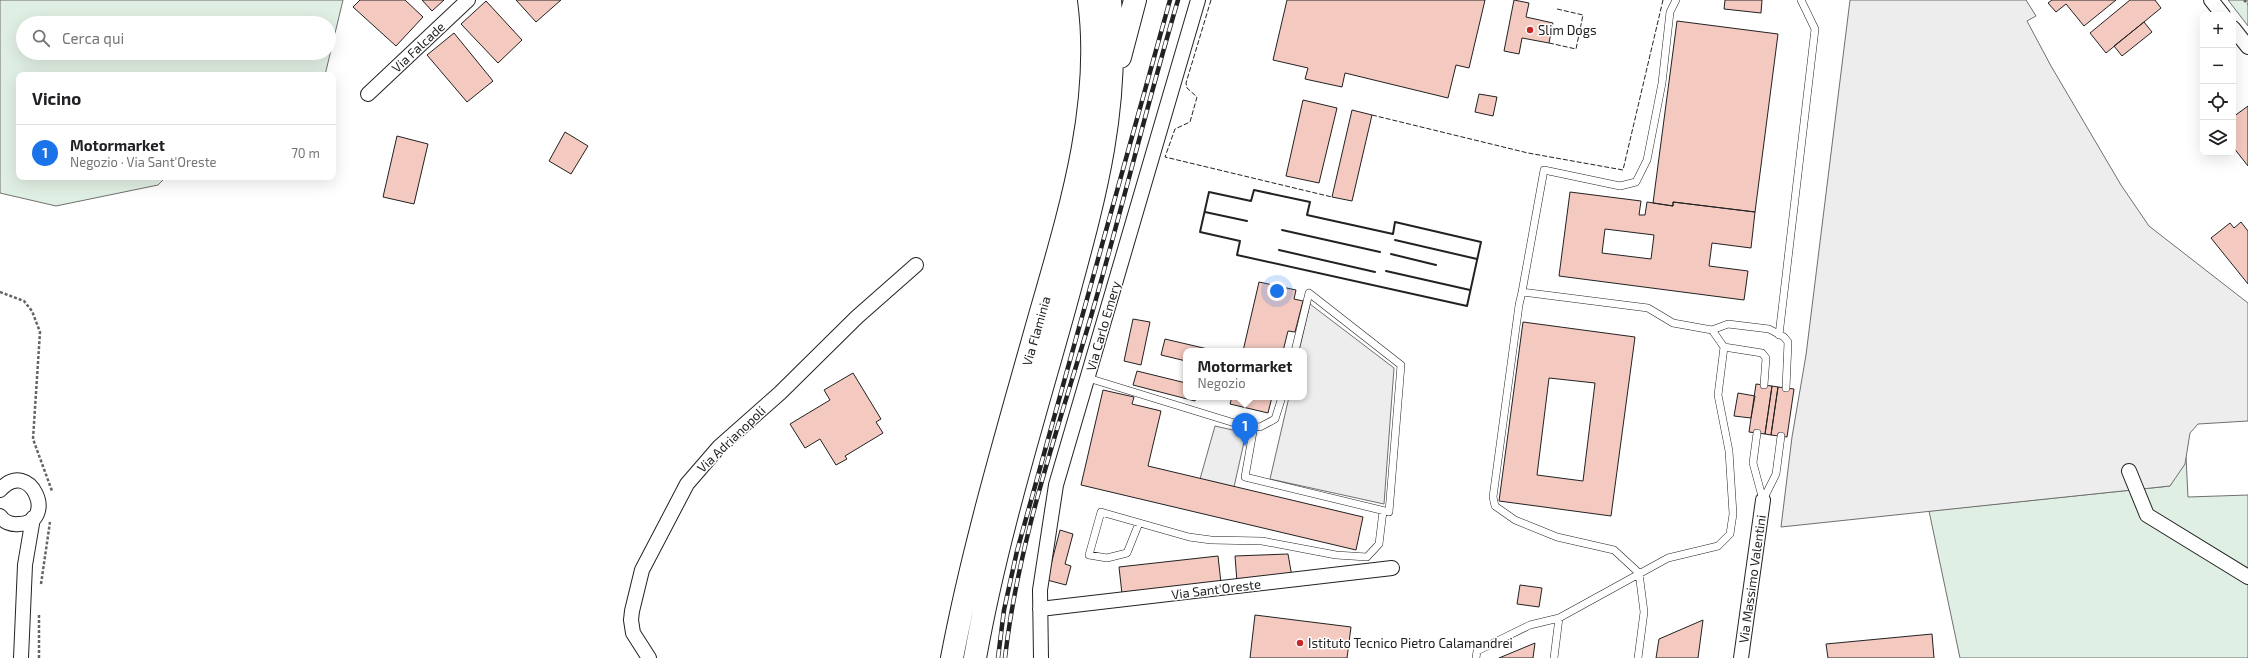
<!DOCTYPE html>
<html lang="it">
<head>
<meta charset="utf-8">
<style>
	:root { --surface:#fff; --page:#f6f6f6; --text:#202124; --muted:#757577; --line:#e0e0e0; --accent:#1a73e8 }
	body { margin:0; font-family:"Exo 2",sans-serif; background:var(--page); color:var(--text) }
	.controls { position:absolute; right:12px; top:12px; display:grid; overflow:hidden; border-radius:8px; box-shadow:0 4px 16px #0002 }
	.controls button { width:36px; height:36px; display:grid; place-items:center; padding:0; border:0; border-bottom:1px solid var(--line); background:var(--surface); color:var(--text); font:20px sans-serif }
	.you { position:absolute; left:1277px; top:291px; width:14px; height:14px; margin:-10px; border:3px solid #fff; border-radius:50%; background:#1a73e8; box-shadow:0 0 0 6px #1a73e833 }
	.badge { display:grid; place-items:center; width:26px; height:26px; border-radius:50%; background:var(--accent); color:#fff; font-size:13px; font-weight:700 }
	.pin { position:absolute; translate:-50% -33px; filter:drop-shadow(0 1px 2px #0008) }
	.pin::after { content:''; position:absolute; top:21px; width:14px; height:12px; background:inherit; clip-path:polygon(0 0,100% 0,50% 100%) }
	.popup { position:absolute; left:1183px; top:348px; width:124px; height:52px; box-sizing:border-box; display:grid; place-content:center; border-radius:8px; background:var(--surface); filter:drop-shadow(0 1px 3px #0005); font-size:13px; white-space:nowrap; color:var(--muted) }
	.popup b { font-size:15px; color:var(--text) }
	.popup::after { content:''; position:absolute; left:50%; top:100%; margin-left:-8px; border:8px solid transparent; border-top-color:var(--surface) }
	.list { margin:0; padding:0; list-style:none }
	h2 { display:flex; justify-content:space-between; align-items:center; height:52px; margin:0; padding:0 16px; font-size:17px }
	h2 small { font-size:13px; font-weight:400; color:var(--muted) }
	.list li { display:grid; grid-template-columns:26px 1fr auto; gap:12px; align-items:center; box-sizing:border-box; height:56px; padding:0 16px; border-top:1px solid var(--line) }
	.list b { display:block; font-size:15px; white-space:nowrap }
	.list p { margin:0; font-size:13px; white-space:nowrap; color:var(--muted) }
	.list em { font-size:13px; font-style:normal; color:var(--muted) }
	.icon { flex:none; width:22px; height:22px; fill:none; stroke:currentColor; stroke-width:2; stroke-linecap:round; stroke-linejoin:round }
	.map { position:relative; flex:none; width:2248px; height:658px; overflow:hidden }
	.search { position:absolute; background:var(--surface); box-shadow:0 4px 16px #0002; left:16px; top:16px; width:320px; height:44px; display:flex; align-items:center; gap:10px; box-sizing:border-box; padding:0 14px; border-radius:22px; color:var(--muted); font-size:15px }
	.panel { position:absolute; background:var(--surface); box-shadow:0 4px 16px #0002; left:16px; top:72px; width:320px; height:108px; border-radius:8px }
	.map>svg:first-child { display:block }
	.green { fill:#e0efe3; stroke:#6f6f6f; fill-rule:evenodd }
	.parking { fill:#ededed; stroke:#6f6f6f }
	.building { fill:#f3c9c0; stroke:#222; fill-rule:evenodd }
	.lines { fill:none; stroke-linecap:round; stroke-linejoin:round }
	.service-casing { stroke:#222; stroke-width:8 }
	.minor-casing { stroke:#222; stroke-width:16 }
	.trunk-casing { stroke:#222; stroke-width:24 }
	.path { stroke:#646464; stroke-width:2.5; stroke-dasharray:3 2; stroke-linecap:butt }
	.service { stroke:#fff; stroke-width:7 }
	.minor { stroke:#fff; stroke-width:14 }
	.trunk { stroke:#fff; stroke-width:22 }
	.rail-casing { stroke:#222; stroke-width:4.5 }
	.rail { stroke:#fff; stroke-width:3; stroke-dasharray:9; stroke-linecap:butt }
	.fence { stroke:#222; stroke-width:1; stroke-dasharray:5 2; stroke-linecap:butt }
	.wall { stroke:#222; stroke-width:2 }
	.poi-dot { fill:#c62828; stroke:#fff; stroke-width:1.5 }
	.labels { text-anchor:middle; stroke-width:3; stroke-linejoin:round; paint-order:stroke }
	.poi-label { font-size:13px; fill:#222; stroke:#fff; text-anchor:start }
	.street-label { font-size:13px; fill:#222; stroke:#fff }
</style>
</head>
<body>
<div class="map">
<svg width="2248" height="658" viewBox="0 0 2248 658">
	<rect width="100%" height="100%" fill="#fff"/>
	<path class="green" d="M 0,0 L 343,0 L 325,75 L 265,75 L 263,73 L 261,75 L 19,75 L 19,177 L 166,177 L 158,185 L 56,206 L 0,193 ZM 23,23 L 329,23 L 329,53 L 23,53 Z
		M 2228,0 L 2248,0 L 2248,26 Z
		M 2186,457 L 2188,497 L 2248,495 L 2248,658 L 1960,658 L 1929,511 L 2170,486 Z"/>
	<path class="parking" d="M 1850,0 L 2026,0 L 2036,16 L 2027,21 L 2051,66 L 2121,185 L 2149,226 L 2248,303 L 2248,421 L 2198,424 L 2190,433 L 2185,464 L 2170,486 L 1781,527 L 1792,437 L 1806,355 Z
		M 1310,304 L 1394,368 L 1384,504 L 1270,479 L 1289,397 L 1304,397 L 1304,351 L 1299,351 Z
		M 1215,426 L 1246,433 L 1234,487 L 1200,479 Z"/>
	<path class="building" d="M 360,0 L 405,0 L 423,17 L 396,46 L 353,7 Z
		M 422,0 L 444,0 L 432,11 Z
		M 516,0 L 561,0 L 536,22 Z
		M 1287,0 L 1485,0 L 1469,68 L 1456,65 L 1448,98 L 1345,73 L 1342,87 L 1305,79 L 1308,68 L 1273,60 Z
		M 1514,0 L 1529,3 L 1526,17 L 1553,23 L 1549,43 L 1522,38 L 1519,54 L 1504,51 Z
		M 1725,0 L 1762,0 L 1761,13 L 1724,9 Z
		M 2052,0 L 2116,0 L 2084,26 L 2066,4 L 2056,12 L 2048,3 Z
		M 2130,0 L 2155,0 L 2161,8 L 2106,53 L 2090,33 Z
		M 486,1 L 522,40 L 498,63 L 461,24 Z
		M 1677,21 L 1778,34 L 1755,212 L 1673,202 L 1673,206 L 1653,203 Z
		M 2144,22 L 2152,32 L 2122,56 L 2114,46 Z
		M 454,33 L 493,81 L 467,102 L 427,55 Z
		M 1479,94 L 1497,97 L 1493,116 L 1475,112 Z
		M 1303,100 L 1337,108 L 1319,183 L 1286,176 Z
		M 2248,106 L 2248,166 L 2233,147 L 2233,117 Z
		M 1352,110 L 1372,115 L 1352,201 L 1332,197 Z
		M 565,132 L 588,146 L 571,174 L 549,161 Z
		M 397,136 L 428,144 L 414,204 L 383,197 Z
		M 1570,192 L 1641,201 L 1639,215 L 1645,215 L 1647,202 L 1673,206 L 1673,202 L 1755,212 L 1751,248 L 1712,243 L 1709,266 L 1748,271 L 1744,300 L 1559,276 ZM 1605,229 L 1654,235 L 1651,259 L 1602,253 Z
		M 2241,222 L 2248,231 L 2248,284 L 2211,238 L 2230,223 L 2234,228 Z
		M 1259,282 L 1296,290 L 1294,299 L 1303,301 L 1295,332 L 1288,331 L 1283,351 L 1243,351 Z
		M 1133,319 L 1150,322 L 1141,365 L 1124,361 Z
		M 1523,322 L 1635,337 L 1611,516 L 1499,501 ZM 1549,378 L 1595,383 L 1583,481 L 1537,475 Z
		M 1165,339 L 1212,350 L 1212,351 L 1186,351 L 1186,361 L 1161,355 Z
		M 1137,371 L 1186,383 L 1186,397 L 1196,397 L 1195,401 L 1133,385 Z
		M 853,373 L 881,419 L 876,422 L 883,433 L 845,456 L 847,459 L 836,465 L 820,439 L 805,448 L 790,424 L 830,400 L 824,390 Z
		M 1756,384 L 1772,386 L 1765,434 L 1749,432 Z
		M 1772,386 L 1778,387 L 1771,435 L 1765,434 Z
		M 1778,387 L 1794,389 L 1787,437 L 1771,435 Z
		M 1103,390 L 1134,397 L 1132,404 L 1161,411 L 1148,466 L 1363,517 L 1356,550 L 1081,485 Z
		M 1738,393 L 1755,396 L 1751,418 L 1734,416 Z
		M 1232,397 L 1272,397 L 1268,413 L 1230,404 Z
		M 1060,530 L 1073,534 L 1065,564 L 1071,566 L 1066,585 L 1047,580 Z
		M 1288,554 L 1292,577 L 1237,582 L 1235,556 Z
		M 1218,556 L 1221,583 L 1122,594 L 1119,567 Z
		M 1520,585 L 1542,588 L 1539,607 L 1517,604 Z
		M 1255,615 L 1351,627 L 1347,658 L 1250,658 Z
		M 1703,620 L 1698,658 L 1656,658 L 1659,639 Z
		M 1932,634 L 1934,658 L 1828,658 L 1826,644 Z
		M 1535,643 L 1533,658 L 1499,658 Z"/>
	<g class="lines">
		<defs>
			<path id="service" d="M 1676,0 L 1670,12 L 1662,83 L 1647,160 L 1636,182 L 1620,186 L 1544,170 L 1522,292 L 1648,308 L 1673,323 L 1712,330 L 1728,324 L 1769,329 L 1784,337 L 1788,342 L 1786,388
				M 1522,292 L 1519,305 L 1493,497 L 1495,506 L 1515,520 L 1557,537 L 1614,550 L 1639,573 L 1644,612 L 1638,658
				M 1712,330 L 1724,347 L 1762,353 L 1766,358 L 1764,385
				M 1779,335 L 1815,29 L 1801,0
				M 1088,378 L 1241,425 L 1260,427 L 1275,419 L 1282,397
				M 1254,426 L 1245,477 L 1389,512 L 1401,365 L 1309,293 L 1295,351
				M 1757,433 L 1753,463 L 1763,500
				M 1763,500 L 1776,474 L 1781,436
				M 1139,523 L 1127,553 L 1107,558 L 1089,555 L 1101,512 L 1189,537 L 1211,540 L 1262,541 L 1336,555 L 1367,557 L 1379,544 L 1383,511
				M 1476,658 L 1477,651 L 1530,625 L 1559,618 L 1668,558 L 1718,546 L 1730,534 L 1733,514 L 1729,451 L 1718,395 L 1724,347
				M 1554,658 L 1559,618"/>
			<path id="minor" d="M 2211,0 L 2223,15
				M 2233,28 L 2248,47
				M 368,94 L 468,0
				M 2129,471 L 2147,515 L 2248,577
				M 0,490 C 30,456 59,523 19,524 C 11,525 4,522 0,516
				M 1040,609 L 1392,568
				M 21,658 L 25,565 L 33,518
				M 649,658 L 633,633 L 631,620 L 632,611 L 642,570 L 687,484 L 719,447 L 780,393 L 857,317 L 916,265
				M 1041,658 L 1040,590 L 1056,485 L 1198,0
				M 1741,658 L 1763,500"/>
			<path id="trunk" d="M 1120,57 L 1135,0
				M 952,658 C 973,548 1005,440 1035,333 C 1065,226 1104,112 1089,0
				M 975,658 C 996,540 1032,425 1064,310 C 1093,203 1120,113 1110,0"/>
		</defs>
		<use href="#service" class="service-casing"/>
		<use href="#minor" class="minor-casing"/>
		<use href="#trunk" class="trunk-casing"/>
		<path class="path" d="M 2244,0 L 2248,4
			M 0,292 L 24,301 L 32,311 L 40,332 L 33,439 L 52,491
			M 41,584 L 50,522
			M 39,658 L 39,615"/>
		<use href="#service" class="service"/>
		<use href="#minor" class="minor"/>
		<use href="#trunk" class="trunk"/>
		<defs>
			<path id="rail" d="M 998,658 L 1004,610 L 1017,551 L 1170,0
				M 1005,658 C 1018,541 1059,426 1092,313 C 1122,209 1147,104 1178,0"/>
		</defs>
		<use href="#rail" class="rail-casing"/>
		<use href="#rail" class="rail"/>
		<path class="fence" d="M 1211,0 L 1186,83 L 1187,88 L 1197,97 L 1190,122 L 1175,129 L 1165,157 L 1332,197
			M 1549,43 L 1576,49 L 1583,15 L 1557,9
			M 1372,115 L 1528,153 L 1623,170 L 1663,0"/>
		<path class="wall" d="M 1254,190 L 1310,202 L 1307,215 L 1393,234 L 1395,222 L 1481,242 L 1467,306 L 1237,255 L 1240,241 L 1200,232 L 1209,192 L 1251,201 Z
			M 1205,212 L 1247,221
			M 1282,230 L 1380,252
			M 1395,240 L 1477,259
			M 1279,250 L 1375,272
			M 1391,254 L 1436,265
			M 1386,271 L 1470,290"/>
	</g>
	<g class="poi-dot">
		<circle cx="1530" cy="30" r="4"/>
		<circle cx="1300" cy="643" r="4"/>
	</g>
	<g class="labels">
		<g class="poi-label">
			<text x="1538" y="35">Slim Dogs</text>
			<text x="1308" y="648">Istituto Tecnico Pietro Calamandrei</text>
		</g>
		<g class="street-label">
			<text transform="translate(418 47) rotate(-43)" y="5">Via Falcade</text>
			<text transform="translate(1103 326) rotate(-74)" y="5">Via Carlo Emery</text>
			<text transform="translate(1036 331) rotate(-74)" y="5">Via Flaminia</text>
			<text transform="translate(731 439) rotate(-44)" y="5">Via Adrianopoli</text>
			<text transform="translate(1752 579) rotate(-82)" y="5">Via Massimo Valentini</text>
			<text transform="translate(1216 589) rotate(-7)" y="5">Via Sant'Oreste</text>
		</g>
	</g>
</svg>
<div class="controls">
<button>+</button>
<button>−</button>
<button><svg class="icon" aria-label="locate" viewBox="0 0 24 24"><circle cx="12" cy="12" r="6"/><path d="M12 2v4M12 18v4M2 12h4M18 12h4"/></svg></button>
<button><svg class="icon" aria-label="layers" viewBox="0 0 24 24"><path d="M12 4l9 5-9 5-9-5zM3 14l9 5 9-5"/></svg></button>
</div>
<div class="you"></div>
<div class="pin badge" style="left:1245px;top:446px">1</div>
<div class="popup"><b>Motormarket</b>Negozio</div>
<div class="search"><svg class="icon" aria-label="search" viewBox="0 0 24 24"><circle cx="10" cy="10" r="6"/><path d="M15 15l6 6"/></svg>Cerca qui</div>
<section class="panel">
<h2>Vicino<small></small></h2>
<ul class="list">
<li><span class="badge">1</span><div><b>Motormarket</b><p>Negozio · Via Sant'Oreste</p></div><em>70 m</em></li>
</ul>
</section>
</div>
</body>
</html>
